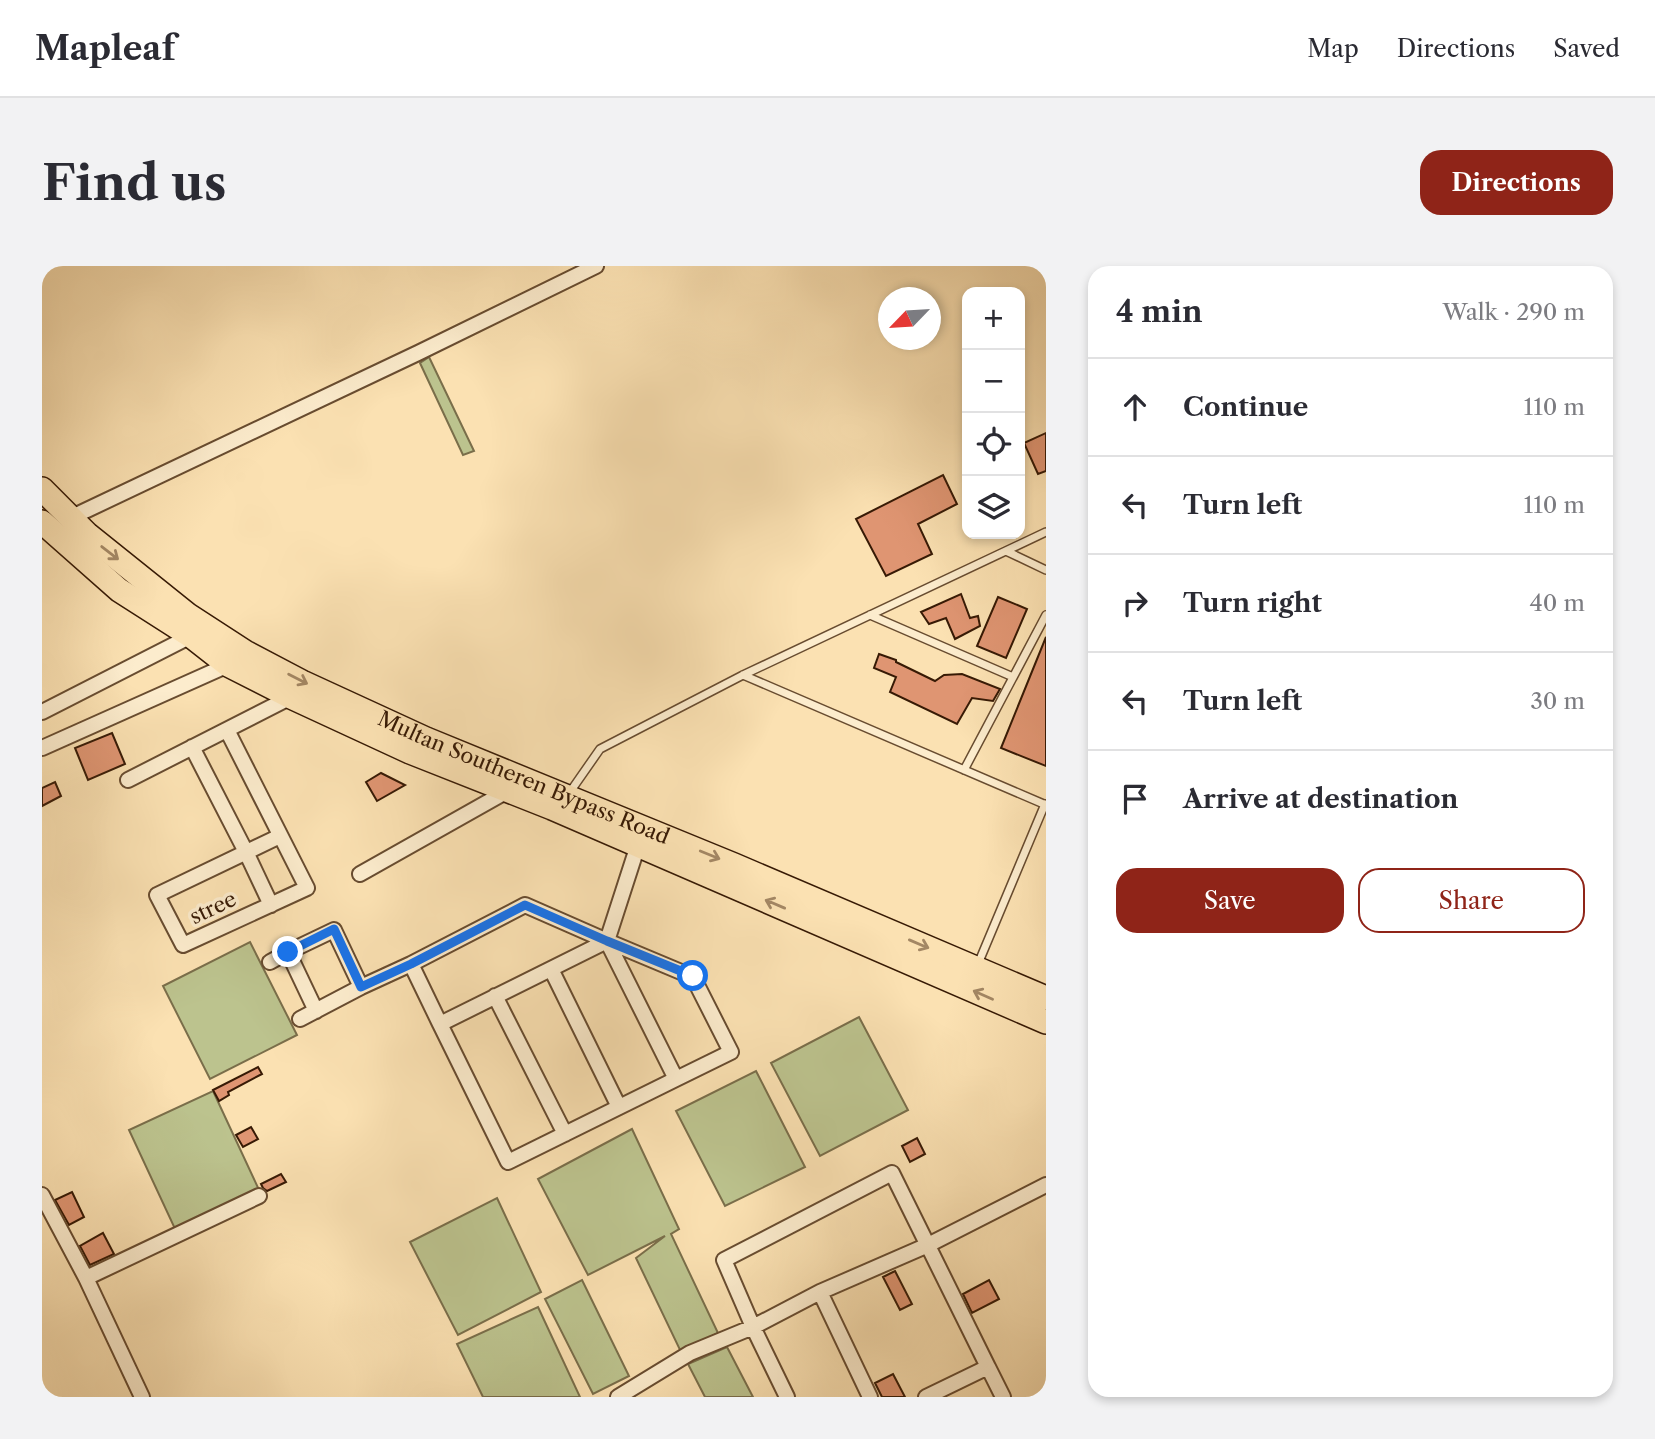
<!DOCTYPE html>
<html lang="en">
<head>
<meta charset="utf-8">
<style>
	:root { --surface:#fff; --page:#f2f2f3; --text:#2b2b33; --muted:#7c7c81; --line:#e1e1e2; --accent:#8f2418 }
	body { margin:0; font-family:"Libre Caslon Text",serif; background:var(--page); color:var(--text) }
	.controls { position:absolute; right:21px; top:21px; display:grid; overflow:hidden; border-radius:14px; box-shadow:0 4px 10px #0003 }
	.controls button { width:63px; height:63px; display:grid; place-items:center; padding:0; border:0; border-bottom:2px solid var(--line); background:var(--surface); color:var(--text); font:35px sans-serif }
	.compass { position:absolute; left:836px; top:21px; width:63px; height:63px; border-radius:50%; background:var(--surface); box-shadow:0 4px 10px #0003; rotate:245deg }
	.stop { position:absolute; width:21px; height:21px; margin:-16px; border:5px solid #1a73e8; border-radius:50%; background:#fff }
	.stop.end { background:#1a73e8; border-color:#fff; box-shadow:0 2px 7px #0008 }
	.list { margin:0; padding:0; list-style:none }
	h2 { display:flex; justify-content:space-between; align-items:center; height:91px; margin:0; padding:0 28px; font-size:30px }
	h2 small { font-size:23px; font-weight:400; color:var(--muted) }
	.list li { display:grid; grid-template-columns:46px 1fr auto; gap:21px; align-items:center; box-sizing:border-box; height:98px; padding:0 28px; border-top:2px solid var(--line) }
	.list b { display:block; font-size:26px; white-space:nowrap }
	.list em { font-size:23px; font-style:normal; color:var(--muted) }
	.actions { display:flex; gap:14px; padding:21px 28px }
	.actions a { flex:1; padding:16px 0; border:2px solid var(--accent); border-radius:21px; text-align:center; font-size:24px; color:var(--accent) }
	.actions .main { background:var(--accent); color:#fff }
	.icon { flex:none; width:38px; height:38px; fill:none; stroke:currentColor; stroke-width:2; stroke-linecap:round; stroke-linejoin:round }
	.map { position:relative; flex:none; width:1004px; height:1131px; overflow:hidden; border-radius:21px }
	header { display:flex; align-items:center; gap:42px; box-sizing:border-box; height:98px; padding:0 35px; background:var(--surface); border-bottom:2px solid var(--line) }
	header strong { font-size:33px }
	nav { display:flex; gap:38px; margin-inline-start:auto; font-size:24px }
	.intro { display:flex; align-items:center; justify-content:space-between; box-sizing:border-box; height:168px; padding:0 42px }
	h1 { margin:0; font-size:49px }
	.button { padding:18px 32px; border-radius:21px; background:var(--accent); color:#fff; font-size:24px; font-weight:700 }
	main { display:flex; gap:42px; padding:0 42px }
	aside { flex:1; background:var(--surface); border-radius:21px; box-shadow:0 4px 10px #0003 }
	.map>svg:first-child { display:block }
	.green { fill:#bcc38e; stroke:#7a6e4a; stroke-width:2 }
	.building { fill:#df9572; stroke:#371a05; stroke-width:2 }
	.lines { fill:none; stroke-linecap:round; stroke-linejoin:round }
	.service-casing { stroke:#684c30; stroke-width:10 }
	.minor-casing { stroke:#684c30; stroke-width:18 }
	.trunk-casing { stroke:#371a05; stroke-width:26 }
	.service { stroke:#fceccd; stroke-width:7 }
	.minor { stroke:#fceccd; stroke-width:14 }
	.trunk { stroke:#fbe1b2; stroke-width:23 }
	.oneway { stroke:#a38764 }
	.route { stroke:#1a73e8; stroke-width:9 }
	.labels { text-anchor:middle; stroke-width:7; stroke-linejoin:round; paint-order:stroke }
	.street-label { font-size:21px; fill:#371a05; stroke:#fceccd }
</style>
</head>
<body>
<header>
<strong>Mapleaf</strong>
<nav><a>Map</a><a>Directions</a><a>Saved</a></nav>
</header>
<div class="intro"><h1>Find us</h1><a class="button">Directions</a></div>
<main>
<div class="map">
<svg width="1004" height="1131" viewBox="0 0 1004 1131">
	<rect width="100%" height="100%" fill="#fbe1b2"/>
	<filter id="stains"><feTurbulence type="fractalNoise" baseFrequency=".00286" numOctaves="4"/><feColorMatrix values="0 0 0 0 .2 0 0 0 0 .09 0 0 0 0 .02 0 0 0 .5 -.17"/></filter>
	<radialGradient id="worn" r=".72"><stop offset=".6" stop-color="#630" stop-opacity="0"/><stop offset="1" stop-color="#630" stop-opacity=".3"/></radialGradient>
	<path class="green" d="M 387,91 L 432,185 L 421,189 L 378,97 Z
		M 208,676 L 255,769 L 168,813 L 121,720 Z
		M 817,751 L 866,844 L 778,890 L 729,797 Z
		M 714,805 L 763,901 L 683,940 L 634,845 Z
		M 171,825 L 218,926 L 134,965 L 87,864 Z
		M 590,863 L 637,963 L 629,968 L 676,1067 L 639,1086 L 594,992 L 623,970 L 546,1009 L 496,913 Z
		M 455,932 L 499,1026 L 416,1069 L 368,976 Z
		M 540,1014 L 587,1110 L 551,1128 L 503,1033 Z
		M 496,1041 L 538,1131 L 441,1131 L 415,1078 Z
		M 685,1081 L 711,1131 L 663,1131 L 646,1098 Z"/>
	<path class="building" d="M 1004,167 L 1004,205 L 996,208 L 982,177 Z
		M 901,209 L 915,238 L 876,258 L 890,288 L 844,310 L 814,253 Z
		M 919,328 L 928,352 L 936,350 L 938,360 L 913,373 L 904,352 L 887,358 L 879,346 Z
		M 956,331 L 985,343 L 964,392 L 935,380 Z
		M 1004,371 L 1004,500 L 959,482 Z
		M 837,388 L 854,394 L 854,396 L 893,415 L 902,409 L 920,408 L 958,423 L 951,435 L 930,432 L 915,458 L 848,426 L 854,411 L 832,402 Z
		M 70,467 L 83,498 L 46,514 L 33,482 Z
		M 339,507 L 363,519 L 335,535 L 324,516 Z
		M 13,516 L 19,530 L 0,540 L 0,522 Z
		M 216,801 L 220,808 L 186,826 L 187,829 L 177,835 L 171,824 Z
		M 209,861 L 216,873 L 201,881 L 194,869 Z
		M 875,872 L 883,888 L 868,896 L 860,880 Z
		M 239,908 L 244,916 L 225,925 L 221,922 L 219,918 Z
		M 30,926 L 42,951 L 27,959 L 13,934 Z
		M 61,967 L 72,988 L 48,999 L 38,980 Z
		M 853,1005 L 870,1038 L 858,1044 L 841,1011 Z
		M 947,1014 L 957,1033 L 930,1047 L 921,1028 Z
		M 851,1108 L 863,1131 L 840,1131 L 833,1117 Z"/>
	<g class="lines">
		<defs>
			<path id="service" d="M 964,285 L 1004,304
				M 828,349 L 971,411
				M 701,409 L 1004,539
				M 922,504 L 1004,349
				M 528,526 L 558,483 L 701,409 L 1004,266
				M 936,698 L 1003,538"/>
			<path id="minor" d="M 28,252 L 376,87 L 554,0
				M 0,446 L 149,370
				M 185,464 L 265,622 L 141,679 L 115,629 L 238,570
				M 150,481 L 204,586 L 229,639
				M 0,482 L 186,399
				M 86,514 L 249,431
				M 596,579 L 565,675 L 483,639 L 369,698 L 398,758 L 565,675 L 651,711 L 689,786 L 634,813
				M 318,608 L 467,524
				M 228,696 L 246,686
				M 509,703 L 577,841
				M 453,730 L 523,868
				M 274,745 L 246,686 L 292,664 L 319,721
				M 258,753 L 319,721 L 369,698
				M 398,758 L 466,896 L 634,813 L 565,675
				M 0,929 L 44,1012 L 100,1131
				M 44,1012 L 217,930
				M 778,1026 L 828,1131
				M 576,1131 L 648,1087 L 711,1061 L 778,1026 L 886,979 L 1004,919
				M 745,1131 L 711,1061 L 682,994 L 850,907 L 946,1101
				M 884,1131 L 946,1101 L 961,1131"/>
			<g id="trunk">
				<path id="s1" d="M 0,223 L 45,268 L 146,349 L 203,386 L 260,416 L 384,473 L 692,599 L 1004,732"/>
				<path d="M 0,256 L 77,324 L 149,370 L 186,399 L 249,431 L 368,486 L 510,542 L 1004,756"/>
			</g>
		</defs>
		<use href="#service" class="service-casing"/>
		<use href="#minor" class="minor-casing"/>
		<use href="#trunk" class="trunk-casing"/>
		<use href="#service" class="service"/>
		<use href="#minor" class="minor"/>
		<use href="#trunk" class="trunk"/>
	</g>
	<defs><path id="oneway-shaft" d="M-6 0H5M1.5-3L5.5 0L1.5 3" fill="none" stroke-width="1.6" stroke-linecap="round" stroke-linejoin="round" transform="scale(1.75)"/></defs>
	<g class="oneway">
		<use href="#oneway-shaft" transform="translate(68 287) rotate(38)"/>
		<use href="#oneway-shaft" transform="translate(256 413) rotate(27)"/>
		<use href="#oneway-shaft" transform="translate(668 589) rotate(22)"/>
		<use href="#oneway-shaft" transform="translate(733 638) rotate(-157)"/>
		<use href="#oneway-shaft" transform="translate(877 678) rotate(23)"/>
		<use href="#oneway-shaft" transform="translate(941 729) rotate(-156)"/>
	</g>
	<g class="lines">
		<path class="route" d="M 246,686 L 292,663 L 319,721 L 369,698 L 483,639 L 565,675 L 651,710"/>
	</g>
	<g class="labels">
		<g class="street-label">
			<text dy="7" stroke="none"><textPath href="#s1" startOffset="567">Multan Southeren Bypass Road</textPath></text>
			<text transform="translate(171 642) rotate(-25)" y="7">stree</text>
		</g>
	</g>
	<rect width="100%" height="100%" filter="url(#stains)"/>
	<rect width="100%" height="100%" fill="url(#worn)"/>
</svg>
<div class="controls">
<button>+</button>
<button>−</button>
<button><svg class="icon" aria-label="locate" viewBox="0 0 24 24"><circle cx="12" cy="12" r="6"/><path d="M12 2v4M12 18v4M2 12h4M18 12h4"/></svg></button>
<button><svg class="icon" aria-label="layers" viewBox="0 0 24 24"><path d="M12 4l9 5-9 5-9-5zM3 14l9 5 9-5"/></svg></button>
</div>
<svg class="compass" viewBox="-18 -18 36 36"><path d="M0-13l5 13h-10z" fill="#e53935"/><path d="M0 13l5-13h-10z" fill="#7c7c81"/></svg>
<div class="stop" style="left:651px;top:710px"></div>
<div class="stop end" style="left:246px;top:686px"></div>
</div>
<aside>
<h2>4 min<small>Walk · 290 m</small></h2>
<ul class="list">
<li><svg class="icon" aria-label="ahead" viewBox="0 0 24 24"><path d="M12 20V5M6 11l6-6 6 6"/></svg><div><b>Continue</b></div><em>110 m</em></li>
<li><svg class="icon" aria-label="left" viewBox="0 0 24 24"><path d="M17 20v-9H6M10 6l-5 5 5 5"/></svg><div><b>Turn left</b></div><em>110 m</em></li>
<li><svg class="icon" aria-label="right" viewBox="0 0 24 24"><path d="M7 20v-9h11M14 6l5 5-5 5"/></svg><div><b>Turn right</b></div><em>40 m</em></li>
<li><svg class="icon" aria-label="left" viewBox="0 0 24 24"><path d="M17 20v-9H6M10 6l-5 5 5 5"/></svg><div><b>Turn left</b></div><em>30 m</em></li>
<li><svg class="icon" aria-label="arrive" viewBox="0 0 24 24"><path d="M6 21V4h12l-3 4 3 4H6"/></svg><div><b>Arrive at destination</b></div></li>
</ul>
<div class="actions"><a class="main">Save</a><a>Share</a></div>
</aside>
</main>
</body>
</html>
